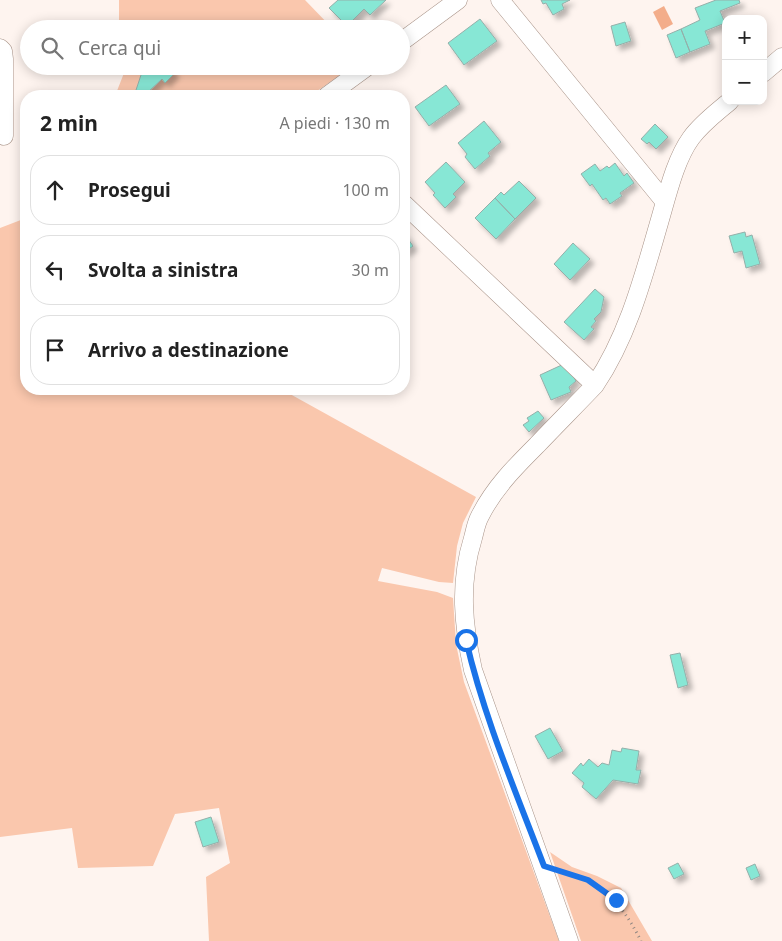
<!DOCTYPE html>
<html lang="it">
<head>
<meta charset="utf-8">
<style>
	:root { --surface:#fff; --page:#f2f2f2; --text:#222; --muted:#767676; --line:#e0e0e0 }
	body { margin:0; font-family:"Noto Sans",sans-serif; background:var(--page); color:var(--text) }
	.controls { position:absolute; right:15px; top:15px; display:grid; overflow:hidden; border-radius:10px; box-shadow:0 2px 12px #0003 }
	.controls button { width:45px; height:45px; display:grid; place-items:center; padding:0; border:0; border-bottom:1px solid var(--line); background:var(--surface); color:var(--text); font:25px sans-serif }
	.stop { position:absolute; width:15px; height:15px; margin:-11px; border:4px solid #1a73e8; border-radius:50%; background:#fff }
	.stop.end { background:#1a73e8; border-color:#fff; box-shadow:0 1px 5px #0008 }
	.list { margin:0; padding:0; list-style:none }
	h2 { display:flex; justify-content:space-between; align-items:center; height:65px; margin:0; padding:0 20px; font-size:21px }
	h2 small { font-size:16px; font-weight:400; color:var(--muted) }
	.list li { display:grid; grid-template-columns:32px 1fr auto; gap:15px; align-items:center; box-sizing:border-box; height:70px; margin:0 10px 10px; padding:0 10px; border:1px solid var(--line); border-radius:20px }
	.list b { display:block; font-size:19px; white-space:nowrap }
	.list em { font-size:16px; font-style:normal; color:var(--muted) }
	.icon { flex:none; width:28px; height:28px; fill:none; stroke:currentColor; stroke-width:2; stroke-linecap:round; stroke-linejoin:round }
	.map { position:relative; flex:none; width:782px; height:941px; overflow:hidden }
	.search { position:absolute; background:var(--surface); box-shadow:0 2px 12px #0003; left:20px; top:20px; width:390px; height:55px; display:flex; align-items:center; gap:12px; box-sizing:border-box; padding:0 18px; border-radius:28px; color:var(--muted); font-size:19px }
	.panel { position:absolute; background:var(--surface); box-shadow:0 2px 12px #0003; left:20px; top:90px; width:390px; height:305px; border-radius:20px }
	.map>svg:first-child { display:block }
	.green { fill:#fac7ad }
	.water { fill:#f3ad8a }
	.building { fill:#87e7d5; stroke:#94afa9; filter:url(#shadow) }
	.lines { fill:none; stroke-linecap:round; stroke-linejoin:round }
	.minor-casing { stroke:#a89388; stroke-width:19 }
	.path { stroke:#908782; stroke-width:3; stroke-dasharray:1 4; stroke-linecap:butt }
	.minor { stroke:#fff; stroke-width:18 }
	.route { stroke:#1a73e8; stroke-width:6 }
</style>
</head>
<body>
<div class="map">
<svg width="782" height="941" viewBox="0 0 782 941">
	<defs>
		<filter id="shadow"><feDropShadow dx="4.5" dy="4.5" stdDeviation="2.5" flood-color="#0004"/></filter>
	</defs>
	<rect width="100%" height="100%" fill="#fef4ef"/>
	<path class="green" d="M 119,0 L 305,0 L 333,29 L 119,29 Z
		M 122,66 L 353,66 L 310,96 L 115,96 L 124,73 Z
		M 26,218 L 26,389 L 281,389 L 476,497 L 463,523 L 457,546 L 453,583 L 439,582 L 382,568 L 378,581 L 437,592 L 453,598 L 456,644 L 464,682 L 559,941 L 209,941 L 206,877 L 230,863 L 219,808 L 175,814 L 153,866 L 78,868 L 72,828 L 0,837 L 0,228 Z
		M 550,852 L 572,867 L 597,876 L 621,888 L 652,941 L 581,941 Z"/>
	<path class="water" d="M 664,6 L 673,24 L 662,30 L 653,12 Z"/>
	<path class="building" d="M 338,0 L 386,0 L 370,15 L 364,9 L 347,26 L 329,8 Z
		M 541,0 L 570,0 L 562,4 L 564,9 L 553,15 L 546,3 L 543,4 Z
		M 716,0 L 739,0 L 740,3 L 720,11 L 725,23 L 705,31 L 710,44 L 690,52 L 681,29 L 700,20 L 695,8 Z
		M 480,19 L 497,41 L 464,65 L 448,43 Z
		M 298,21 L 306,29 L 290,29 Z
		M 625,22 L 631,41 L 616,46 L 611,26 Z
		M 681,29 L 690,52 L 676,58 L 667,35 Z
		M 169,66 L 175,73 L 165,83 L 162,79 L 146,94 L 149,96 L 134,96 L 143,69 Z
		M 446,85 L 460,104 L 429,126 L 415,107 Z
		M 484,121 L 501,142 L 488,153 L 490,156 L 475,169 L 465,157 L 467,154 L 458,143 Z
		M 655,124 L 668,137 L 656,149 L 649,142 L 647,144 L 641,139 Z
		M 446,162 L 465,182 L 453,194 L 456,197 L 445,208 L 433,195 L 435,193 L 425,182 Z
		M 615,163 L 624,176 L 627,173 L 634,183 L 620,193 L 622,196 L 610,204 L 606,198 L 603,200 L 592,184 L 590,186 L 581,174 L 595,164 L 600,171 L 607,166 L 609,168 Z
		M 519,181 L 536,198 L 515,219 L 495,198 L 501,192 L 504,195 Z
		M 495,198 L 515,219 L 496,239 L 475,218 Z
		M 745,232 L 746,237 L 752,235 L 760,264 L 746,268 L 742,251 L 734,253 L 729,236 Z
		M 404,233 L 413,246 L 404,253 Z
		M 573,243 L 590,259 L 570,280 L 554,264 Z
		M 595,289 L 604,297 L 601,312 L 594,319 L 596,321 L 591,327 L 594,329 L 584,340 L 564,322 Z
		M 566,363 L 576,381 L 569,387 L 571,392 L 551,400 L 540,375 Z
		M 538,411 L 544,418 L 529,432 L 523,425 L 529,421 L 527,418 Z
		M 680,653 L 688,685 L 678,688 L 670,655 Z
		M 550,728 L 563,751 L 548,759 L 535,736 Z
		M 622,748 L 639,751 L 636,770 L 641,770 L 638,784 L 613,780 L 596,799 L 582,787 L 584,783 L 572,773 L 581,763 L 583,766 L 589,759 L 598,767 L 602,763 L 609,765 L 612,750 L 621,752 Z
		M 211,817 L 219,842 L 203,847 L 195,822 Z
		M 678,863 L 684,874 L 674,879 L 668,868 Z
		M 755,864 L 760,876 L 751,880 L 746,868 Z"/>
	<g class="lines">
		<defs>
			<path id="minor" d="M 500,0 L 665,202
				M 401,42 L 458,0
				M 0,48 L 3,51 L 4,59 L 4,136
				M 763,73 L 782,57
				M 327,96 L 368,66
				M 404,204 L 595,385
				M 569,941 L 473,670 C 463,625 459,583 473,538 C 475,531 476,523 480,516 C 494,488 515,467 537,445 C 556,425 576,405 595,385 C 628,336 643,278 659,223 C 667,196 675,160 691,138 C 702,123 716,113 730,101"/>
		</defs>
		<use href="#minor" class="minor-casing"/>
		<path class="path" d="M 561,871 C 570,874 579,876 587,880 C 612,892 629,917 641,941"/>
		<use href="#minor" class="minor"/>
	</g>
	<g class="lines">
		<path class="route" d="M 466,640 C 484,718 516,792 544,866 L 588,880 L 616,900"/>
	</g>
</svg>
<div class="controls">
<button>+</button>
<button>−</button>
</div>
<div class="stop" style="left:466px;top:640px"></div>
<div class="stop end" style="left:616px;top:900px"></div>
<div class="search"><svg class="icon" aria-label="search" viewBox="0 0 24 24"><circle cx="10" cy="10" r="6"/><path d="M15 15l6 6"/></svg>Cerca qui</div>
<section class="panel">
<h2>2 min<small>A piedi · 130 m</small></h2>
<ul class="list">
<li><svg class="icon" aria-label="ahead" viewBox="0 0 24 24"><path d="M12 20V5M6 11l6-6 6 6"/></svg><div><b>Prosegui</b></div><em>100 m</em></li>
<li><svg class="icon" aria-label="left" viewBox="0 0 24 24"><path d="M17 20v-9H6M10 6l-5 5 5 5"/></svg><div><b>Svolta a sinistra</b></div><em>30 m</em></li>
<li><svg class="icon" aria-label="arrive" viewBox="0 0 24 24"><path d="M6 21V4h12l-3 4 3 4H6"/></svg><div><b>Arrivo a destinazione</b></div></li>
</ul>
</section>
</div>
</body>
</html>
